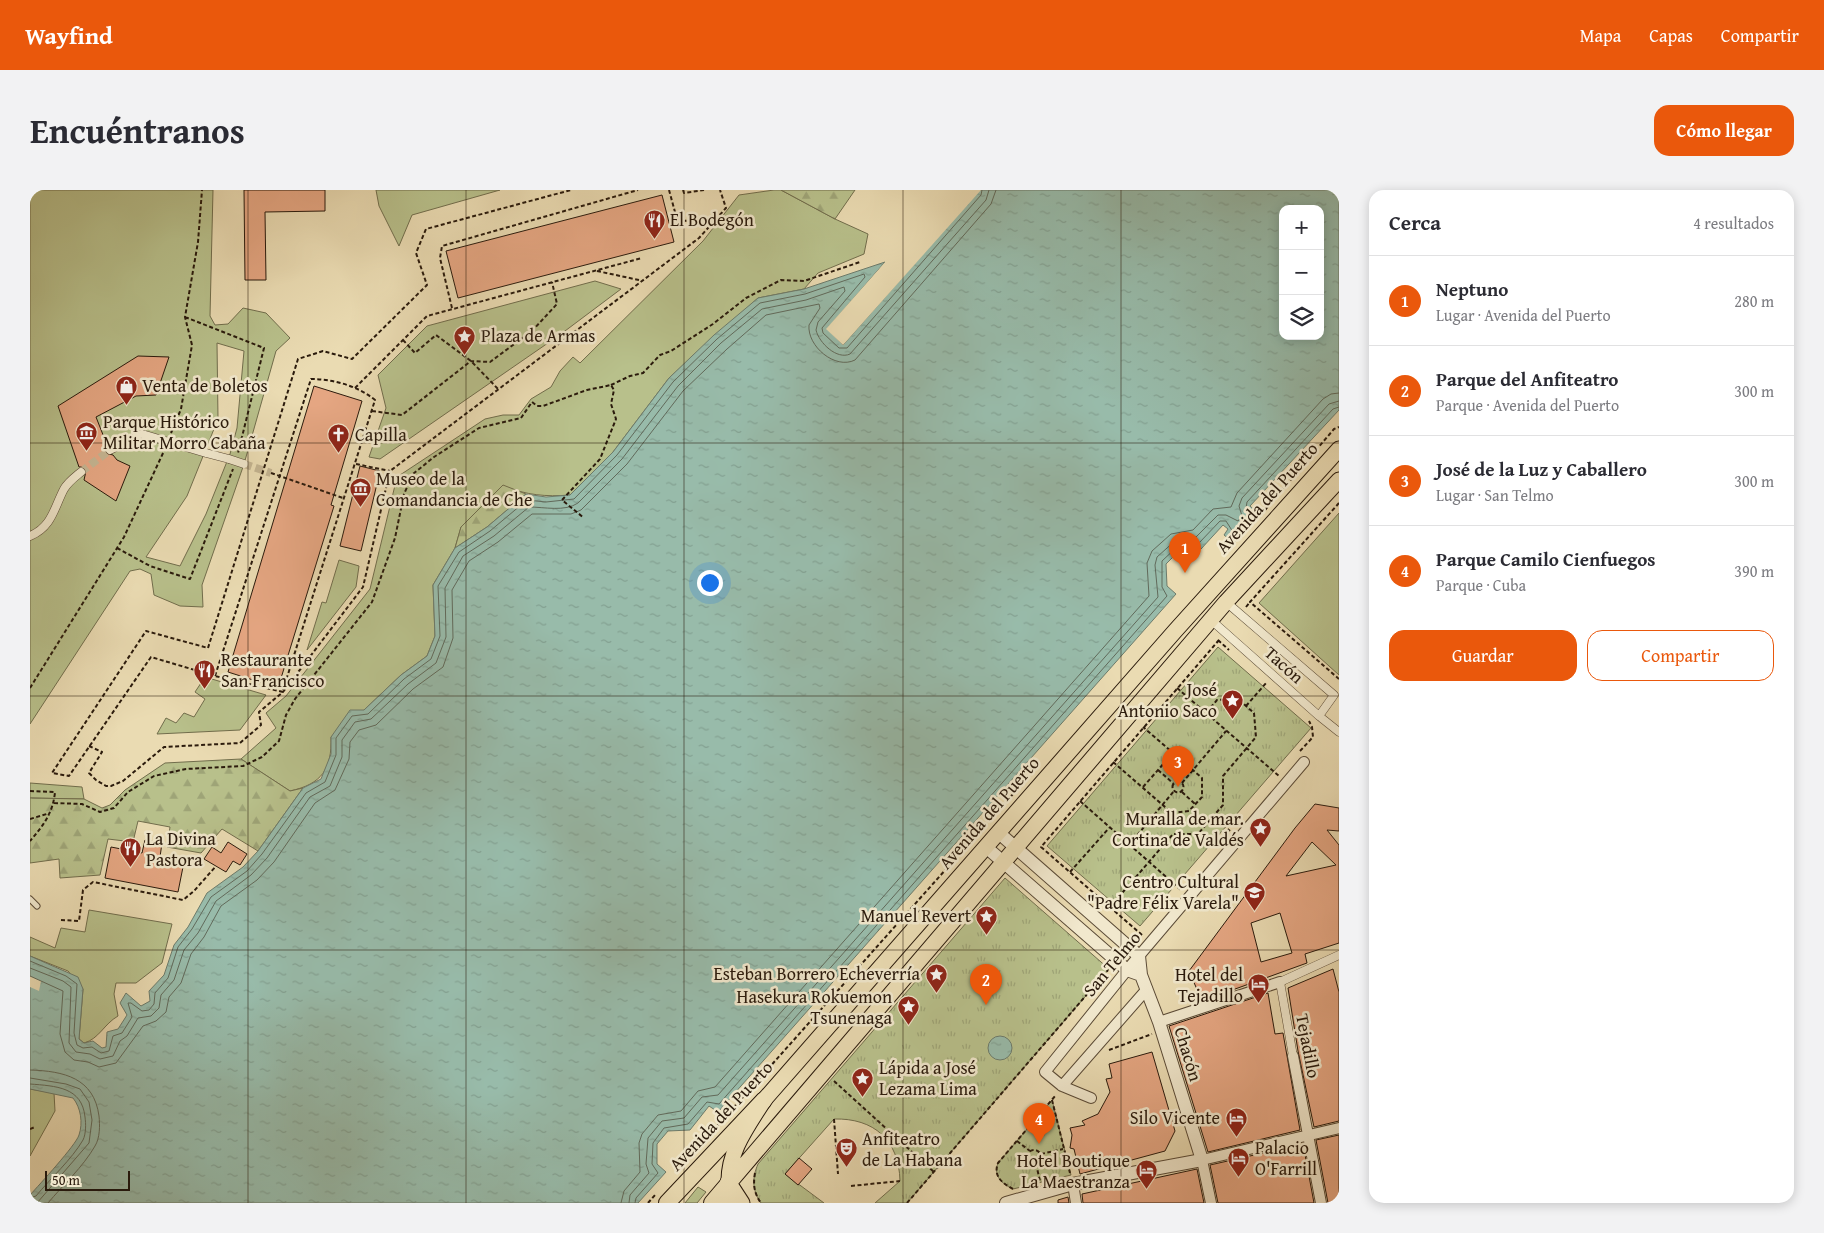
<!DOCTYPE html>
<html lang="es">
<head>
<meta charset="utf-8">
<style>
	:root { --surface:#fff; --page:#f2f2f3; --text:#2b2b33; --muted:#7c7c81; --line:#e1e1e2; --accent:#ea580c }
	body { margin:0; font-family:"Gentium Book Plus",serif; background:var(--page); color:var(--text) }
	.controls { position:absolute; right:15px; top:15px; display:grid; overflow:hidden; border-radius:10px; box-shadow:0 2px 12px #0003 }
	.controls button { width:45px; height:45px; display:grid; place-items:center; padding:0; border:0; border-bottom:1px solid var(--line); background:var(--surface); color:var(--text); font:25px sans-serif }
	.scale { position:absolute; left:15px; bottom:12px; width:85px; box-sizing:border-box; padding-left:5px; border:2px solid #2a1a0c; border-top:0; font-size:14px; line-height:18px; white-space:nowrap; color:#2a1a0c; -webkit-text-stroke:4px #f1e8cd; paint-order:stroke }
	.you { position:absolute; left:679px; top:392px; width:18px; height:18px; margin:-12px; border:4px solid #fff; border-radius:50%; background:#1a73e8; box-shadow:0 0 0 8px #1a73e833 }
	.badge { display:grid; place-items:center; width:32px; height:32px; border-radius:50%; background:var(--accent); color:#fff; font-size:16px; font-weight:700 }
	.pin { position:absolute; translate:-50% -41px; filter:drop-shadow(0 1px 2px #0008) }
	.pin::after { content:''; position:absolute; top:26px; width:18px; height:15px; background:inherit; clip-path:polygon(0 0,100% 0,50% 100%) }
	.list { margin:0; padding:0; list-style:none }
	h2 { display:flex; justify-content:space-between; align-items:center; height:65px; margin:0; padding:0 20px; font-size:21px }
	h2 small { font-size:16px; font-weight:400; color:var(--muted) }
	.list li { display:grid; grid-template-columns:32px 1fr auto; gap:15px; align-items:center; box-sizing:border-box; height:90px; padding:0 20px; border-top:1px solid var(--line) }
	.list b { display:block; font-size:19px; white-space:nowrap }
	.list p { margin:0; font-size:16px; white-space:nowrap; color:var(--muted) }
	.list em { font-size:16px; font-style:normal; color:var(--muted) }
	.actions { display:flex; gap:10px; padding:15px 20px }
	.actions a { flex:1; padding:11px 0; border:1px solid var(--accent); border-radius:15px; text-align:center; font-size:18px; color:var(--accent) }
	.actions .main { background:var(--accent); color:#fff }
	.icon { flex:none; width:28px; height:28px; fill:none; stroke:currentColor; stroke-width:2; stroke-linecap:round; stroke-linejoin:round }
	.map { position:relative; flex:none; width:1309px; height:1013px; overflow:hidden; border-radius:15px }
	header { display:flex; align-items:center; gap:30px; box-sizing:border-box; height:70px; padding:0 25px; background:var(--accent); color:#fff }
	header strong { font-size:24px }
	nav { display:flex; gap:28px; margin-inline-start:auto; font-size:18px }
	.intro { display:flex; align-items:center; justify-content:space-between; box-sizing:border-box; height:120px; padding:0 30px }
	h1 { margin:0; font-size:35px }
	.button { padding:12px 22px; border-radius:15px; background:var(--accent); color:#fff; font-size:18px; font-weight:700 }
	main { display:flex; gap:30px; padding:0 30px }
	aside { flex:1; background:var(--surface); border-radius:15px; box-shadow:0 2px 12px #0003 }
	.map>svg:first-child { display:block }
	.green { fill:#b8c08b; stroke:#716d4c; fill-rule:evenodd }
	.forest { fill:url(#forest-firs); stroke:#716d4c }
	.park { fill:url(#park-tufts); stroke:#716d4c }
	.water { fill:url(#water-ripples); stroke:#6c7b6b; fill-rule:evenodd }
	.pier { fill:#eadbb2 }
	.lines { fill:none; stroke-linecap:round; stroke-linejoin:round }
	.shore { stroke:#616a5b; stroke-width:1 }
	.building { fill:#e5a682; stroke:#2a1a0c; fill-rule:evenodd }
	.pedestrian-tunnel { stroke:#c4b491; stroke-width:8; stroke-dasharray:8 4; stroke-linecap:butt }
	.service-casing { stroke:#5a4a36; stroke-width:7 }
	.pedestrian-casing { stroke:#5a4a36; stroke-width:9 }
	.minor-casing { stroke:#5a4a36; stroke-width:12 }
	.tertiary-casing { stroke:#5a4a36; stroke-width:14 }
	.primary-casing { stroke:#2a1a0c; stroke-width:17 }
	.trunk-casing { stroke:#2a1a0c; stroke-width:18 }
	.motorway-casing { stroke:#2a1a0c; stroke-width:19 }
	.path { stroke:#2a1a0c; stroke-width:2; stroke-dasharray:4 2.5; stroke-linecap:butt }
	.service { stroke:#f1e8cd; stroke-width:5 }
	.pedestrian { stroke:#f1e8cd; stroke-width:8 }
	.minor { stroke:#f1e8cd; stroke-width:10 }
	.tertiary { stroke:#f1e8cd; stroke-width:12 }
	.primary { stroke:#eadbb2; stroke-width:15 }
	.trunk { stroke:#eadbb2; stroke-width:16 }
	.motorway { stroke:#eadbb2; stroke-width:18 }
	.pedestrian-bridge-casing { stroke:#5a4a36; stroke-width:9; stroke-linecap:butt }
	.pedestrian-bridge { stroke:#f1e8cd; stroke-width:8 }
	.grid { fill:none; stroke:#2a1a0c; stroke-width:1; stroke-opacity:0.55 }
	.labels { text-anchor:middle; stroke-width:5; stroke-linejoin:round; paint-order:stroke }
	.poi-label { font-size:18px; fill:#2a1a0c; stroke:#f1e8cd; text-anchor:start }
	.street-label { font-size:18px; fill:#2a1a0c; stroke:#f1e8cd }
</style>
</head>
<body>
<header>
<strong>Wayfind</strong>
<nav><a>Mapa</a><a>Capas</a><a>Compartir</a></nav>
</header>
<div class="intro"><h1>Encuéntranos</h1><a class="button">Cómo llegar</a></div>
<main>
<div class="map">
<svg width="1309" height="1013" viewBox="0 0 1309 1013">
	<defs>
		<pattern id="forest-firs" width="22" height="20" patternUnits="userSpaceOnUse" patternTransform="scale(1.25)"><rect width="22" height="20" fill="#b8c08b"/><path d="M5 1l3.5 6h-7zM16 11l3.5 6h-7z" fill="#9ea477"/></pattern>
		<pattern id="park-tufts" width="24" height="20" patternUnits="userSpaceOnUse" patternTransform="scale(1.25)"><rect width="24" height="20" fill="#b8c08b"/><path d="M3 7l-1-3M5 7V3M7 7l1-3M15 17l-1-3M17 17v-4M19 17l1-3" fill="none" stroke="#9ea477"/></pattern>
		<pattern id="water-ripples" width="26" height="14" patternUnits="userSpaceOnUse" patternTransform="scale(1.25)"><rect width="26" height="14" fill="#98bbaa"/><path d="M2 4q2-2 4 0t4 0M15 11q2-2 4 0t4 0" fill="none" stroke="#83a091"/></pattern>
	</defs>
	<rect width="100%" height="100%" fill="#eadbb2"/>
	<filter id="stains"><feTurbulence type="fractalNoise" baseFrequency=".004" numOctaves="4"/><feColorMatrix values="0 0 0 0 .2 0 0 0 0 .09 0 0 0 0 .02 0 0 0 .5 -.17"/></filter>
	<radialGradient id="worn" r=".72"><stop offset=".6" stop-color="#630" stop-opacity="0"/><stop offset="1" stop-color="#630" stop-opacity=".3"/></radialGradient>
	<path class="green" d="M 0,0 L 183,0 L 180,126 L 185,135 L 198,134 L 213,118 L 236,123 L 260,148 L 246,161 L 214,274 L 172,395 L 173,417 L 150,416 L 124,405 L 121,384 L 110,379 L 100,381 L 0,534 ZM 187,153 L 214,161 L 207,238 L 200,264 L 176,324 L 150,376 L 116,367 L 157,306 L 188,229 Z
		M 346,0 L 470,0 L 382,25 L 369,56 L 349,16 Z
		M 744,0 L 751,0 L 805,29 L 838,44 L 834,64 L 788,83 L 774,99 L 728,108 L 639,188 L 583,262 L 540,305 C 515,307 497,305 473,296 L 431,337 L 425,358 L 403,395 L 405,446 L 397,466 L 371,485 L 334,520 L 301,547 C 302,579 292,594 260,601 L 211,569 L 246,538 L 236,523 L 256,506 L 340,399 L 367,287 L 455,229 L 473,225 L 489,225 L 501,209 L 521,197 L 530,181 L 543,167 L 550,173 L 673,51 L 709,5 Z
		M 565,91 L 591,99 L 531,144 L 350,269 L 339,267 L 356,218 L 348,185 L 397,136 Z
		M 1309,323 L 1309,485 L 1229,413 Z
		M 309,370 L 329,376 L 326,397 L 277,460 L 292,412 L 296,413 Z
		M 175,487 L 236,505 L 210,540 L 127,544 L 136,528 L 146,533 L 154,523 L 164,527 L 175,509 L 165,502 Z
		M 0,593 L 52,597 L 54,609 L 0,608 Z
		M 59,720 L 142,734 L 132,773 L 106,793 L 86,793 L 84,804 L 88,826 C 74,834 69,849 54,853 L 49,849 L 53,799 L 38,781 L 0,766 L 0,747 L 25,758 L 31,738 L 55,742 Z
		M 0,899 L 24,903 L 25,921 L 0,966 Z
		M 668,997 L 676,1002 L 667,1013 L 655,1013 Z"/>
	<path class="forest" d="M 751,0 L 825,0 L 805,29 Z
		M 473,295 L 496,304 L 457,337 L 425,358 L 431,337 Z
		M 211,569 L 260,601 L 273,598 L 228,661 L 192,639 L 171,663 L 137,657 L 140,637 L 108,631 L 103,652 L 78,649 L 70,685 L 30,688 L 29,669 L 0,673 L 0,608 L 54,609 L 72,618 L 80,615 L 95,600 L 135,573 Z"/>
	<path class="park" d="M 1188,457 L 1281,538 L 1110,736 L 1017,656 Z
		M 975,688 L 1079,779 L 877,1013 L 845,1013 L 870,991 C 869,950 844,928 804,929 L 755,984 L 794,1013 L 731,1013 C 722,1000 722,988 728,974 Z
		M 1022,910 L 1041,985 L 983,999 C 972,994 963,986 968,973 Z"/>
	<path class="water" d="M 949,0 L 1309,0 L 1309,220 L 1220,316 L 1229,324 L 1204,353 L 1194,345 L 1198,339 L 1193,335 L 1171,359 L 1150,360 L 1136,374 L 1137,396 L 1146,404 L 688,922 L 679,916 L 660,940 L 638,941 L 627,954 L 627,974 L 636,982 L 608,1013 L 0,1013 L 0,1005 C 9,995 46,955 49,945 C 53,933 51,918 43,908 L 0,899 L 0,766 L 48,787 L 53,799 L 49,849 L 54,853 L 63,851 L 72,858 L 76,857 L 77,842 L 88,839 L 97,825 L 90,813 L 96,803 L 111,816 L 120,811 L 119,801 L 134,785 L 144,755 L 158,737 L 177,703 L 213,677 L 228,661 L 273,598 L 291,589 L 301,564 L 301,547 L 320,520 L 334,520 L 371,485 L 397,466 L 405,446 L 403,395 L 425,358 L 457,337 L 496,304 L 516,307 L 540,305 L 583,262 L 639,188 L 684,145 L 728,108 L 774,99 L 855,72 L 797,139 L 813,155 ZM 1253,19 L 1290,19 L 1290,146 L 1253,146 Z
		M958 858a12 12 0 1 1 24 0a12 12 0 1 1-24 0Z"/>
	<path class="pier" d="M 946,0 L 951,0 L 813,155 L 796,139 L 857,70 L 857,73 L 800,139 L 813,152 Z
		M 0,786 L 11,791 L 9,801 L 0,797 Z"/>
	<g class="lines">
		<path class="shore" d="M 0,771 L 36,786 L 47,794 L 44,843 L 47,855 L 53,858 L 62,857 L 71,863 L 79,861 L 83,846 L 92,843 L 102,827 L 98,813 L 101,813 L 112,821 L 119,820 L 124,814 L 125,803 L 138,788 L 148,757 L 162,739 L 181,707 L 217,681 L 232,664 L 276,603 L 295,592 L 306,565 L 306,548 L 322,526 L 338,524 L 374,489 L 401,469 L 410,446 L 408,396 L 429,362 L 460,341 L 497,310 L 516,312 L 544,309 L 587,265 L 643,192 L 687,149 L 730,113 L 775,104 L 834,84 L 835,87 L 792,138 L 793,143 L 809,158 L 817,158 L 951,5 L 952,0
			M 0,778 L 33,791 L 41,797 L 39,853 L 46,862 L 60,864 L 70,869 L 83,866 L 90,851 L 97,846 L 108,828 L 121,826 L 129,818 L 131,805 L 144,790 L 154,760 L 168,743 L 186,711 L 221,685 L 237,668 L 280,607 L 300,596 L 312,567 L 312,550 L 325,532 L 341,529 L 378,494 L 406,473 L 416,447 L 415,398 L 433,366 L 464,346 L 499,317 C 514,317 535,322 548,313 L 592,269 L 648,196 L 691,153 L 732,119 L 776,110 L 814,97 L 815,101 L 788,132 L 786,140 C 789,153 807,170 820,164 L 956,10 L 959,0
			M 0,786 L 33,801 L 30,844 L 35,862 L 44,870 L 58,872 L 69,877 L 86,873 L 113,836 L 126,831 L 136,822 L 139,807 L 151,793 L 161,764 L 174,747 L 191,716 L 227,690 L 244,672 L 285,613 L 305,600 L 319,569 L 320,552 L 329,540 L 346,535 L 383,499 L 413,477 L 423,448 L 422,400 L 439,371 L 468,352 L 502,324 L 541,324 L 551,320 L 597,274 L 653,201 L 697,159 L 736,125 L 789,114 L 790,118 L 779,135 C 777,156 805,180 825,170 L 961,14 L 966,0
			M 0,880 C 34,881 64,888 69,926 C 70,935 70,948 65,956 C 53,977 33,995 18,1013
			M 0,888 L 36,894 L 50,899 L 59,912 L 62,930 L 59,953 L 7,1013
			M 0,894 C 26,896 52,897 55,927 C 56,934 56,944 53,950 C 42,969 20,989 6,1006 L 0,1008
			M 591,1013 L 594,1001 L 610,982 L 609,953 L 612,944 L 628,925 L 651,921 L 668,901 L 685,897 L 1119,406 L 1117,373 L 1122,361 L 1141,344 L 1163,340 L 1183,319 L 1201,317 L 1207,303 L 1293,209 L 1301,204 L 1309,203
			M 599,1013 L 600,1005 L 619,983 L 616,974 L 618,948 L 632,931 L 654,928 L 672,907 L 688,905 L 1128,407 L 1125,375 L 1127,367 L 1146,350 L 1166,347 L 1188,325 L 1196,325 L 1208,331 L 1212,326 L 1209,316 L 1212,308 L 1299,214 L 1309,211
			M 605,1013 L 606,1008 L 628,983 L 622,974 L 623,953 L 634,938 L 658,934 L 677,912 L 689,914 L 1137,406 L 1132,397 L 1132,371 L 1148,356 L 1169,353 L 1190,331 L 1196,331 L 1203,342 L 1207,342 L 1221,326 L 1216,318 L 1217,312 L 1303,219 L 1309,217"/>
	</g>
	<path class="building" d="M 214,0 L 295,0 L 295,21 L 235,22 L 236,90 L 215,90 Z
		M 632,5 L 644,52 L 428,108 L 416,61 Z
		M 108,166 L 139,167 L 126,205 L 106,206 L 66,227 L 77,255 L 75,263 L 83,265 L 87,270 L 100,276 L 86,311 L 54,290 L 56,281 L 53,277 L 49,277 L 28,216 Z
		M 284,196 L 332,211 L 301,315 L 304,316 L 248,498 L 198,482 Z
		M 330,276 L 350,281 L 331,361 L 310,356 Z
		M 1285,614 L 1309,618 L 1309,641 L 1297,640 L 1309,655 L 1309,753 L 1275,764 L 1277,773 L 1172,811 L 1159,781 L 1265,638 ZM 1282,652 L 1306,675 L 1256,686 ZM 1250,723 L 1262,763 L 1231,772 L 1221,733 Z
		M 115,650 L 132,653 L 130,667 L 154,672 L 148,702 L 75,688 L 81,657 L 112,663 Z
		M 198,652 L 217,664 L 210,675 L 203,671 L 196,682 L 174,669 L 182,657 L 191,663 Z
		M 1303,779 L 1309,802 L 1309,931 L 1284,937 L 1268,861 L 1258,798 Z
		M 1238,803 L 1245,844 L 1253,843 L 1270,940 L 1178,962 L 1139,836 Z
		M 1122,862 L 1145,941 L 1135,961 L 1050,984 L 1044,959 L 1040,958 L 1042,945 L 1040,938 L 1055,935 L 1052,931 L 1068,924 L 1080,902 L 1076,889 L 1082,888 L 1079,874 Z
		M 1309,945 L 1309,1013 L 1298,1013 L 1286,950 Z
		M 1273,954 L 1284,1013 L 1188,1013 L 1180,975 Z
		M 769,968 L 782,979 L 768,995 L 755,984 Z
		M 1167,979 L 1174,1013 L 1053,1013 L 1052,1004 Z
		M 1038,1007 L 1039,1013 L 1028,1013 L 1028,1010 Z"/>
	<g class="lines">
		<path class="pedestrian-tunnel" d="M 214,274 L 241,283
			M 51,282 L 80,260"/>
		<defs>
			<path id="service" d="M 0,709 L 7,716"/>
			<path id="pedestrian" d="M 80,260 L 112,244
				M 176,263 L 199,269
				M 0,346 C 22,337 24,318 34,299 C 38,292 45,287 51,282
				M 1181,430 L 1289,526 L 1304,505 L 1196,412
				M 1289,526 L 1309,542
				M 1263,866 L 1250,792 L 1309,765"/>
			<path id="minor" d="M 1117,799 L 1032,896 L 1015,882 L 1097,780 L 1274,572
				M 1129,832 L 1250,792
				M 1263,866 L 1291,1013
				M 1032,896 L 1061,908
				M 1043,994 L 1046,1013
				M 1181,1013 L 1172,970 L 1309,938"/>
			<path id="tertiary" d="M 969,643 L 1109,766 L 1111,785 L 1129,832 L 1172,970 L 1043,994 L 976,1013
				M 956,657 L 1097,780 L 1111,785"/>
			<path id="primary" d="M 699,993 C 698,961 718,936 734,910 L 1145,441 L 1309,259
				M 699,993 L 1196,412 L 1309,290
				M 699,993 L 712,1013"/>
			<path id="trunk" d="M 637,1013 L 734,910
				M 682,1013 L 699,993"/>
			<path id="motorway" d="M 695,1013 L 699,993"/>
		</defs>
		<use href="#service" class="service-casing"/>
		<use href="#pedestrian" class="pedestrian-casing"/>
		<use href="#minor" class="minor-casing"/>
		<use href="#tertiary" class="tertiary-casing"/>
		<use href="#primary" class="primary-casing"/>
		<use href="#trunk" class="trunk-casing"/>
		<use href="#motorway" class="motorway-casing"/>
		<path class="path" d="M 639,0 L 648,33 L 658,30
			M 653,0 L 654,3 L 674,0
			M 567,81 L 609,90
			M 422,118 L 410,68 L 412,56 L 608,0
			M 155,127 L 234,158 L 208,263
			M 373,150 L 385,163 L 406,145 L 441,171 L 469,200
			M 581,195 L 600,186 L 613,183 L 630,165 L 641,161 L 683,134 L 716,108 L 751,90 L 774,91 L 830,72
			M 325,198 L 397,126 L 612,68
			M 342,221 L 372,225 L 441,171 L 460,172 L 502,141 L 527,114 L 522,92
			M 141,243 L 151,219 L 162,155 L 155,127 L 168,52 L 172,0
			M 326,274 L 360,281
			M 241,283 L 313,308
			M 1309,313 L 1220,412 L 1309,489
			M 1235,320 L 1304,239 L 1309,237
			M 87,358 L 120,376 L 160,389 L 203,279
			M 1216,417 L 1220,412
			M 1188,450 L 1199,460
			M 185,486 L 281,189 C 303,189 328,196 345,210 L 253,500
			M 0,498 L 94,347 L 134,261
			M 1147,498 L 1249,586
			M 253,502 L 185,486 L 121,467 L 39,586 L 22,583 L 116,441 L 178,458 L 268,169 L 293,161 L 322,169 L 397,95 L 386,63 L 396,39 L 541,0
			M 1216,516 L 1237,492
			M 59,556 L 72,562 L 59,583 L 66,590 L 76,596 L 81,596 L 93,591 L 134,557 L 210,553 L 231,535 L 229,522 L 253,502 L 333,397 L 360,281 L 669,48 L 696,18 L 690,0
			M 1270,561 L 1283,547 L 1282,537 L 1279,531
			M 1083,572 L 1142,623 L 1159,621 L 1172,607 L 1172,588 L 1113,537
			M 1128,580 L 1143,593
			M1142.5 597a5.5 5.5 0 1 1 11 0a5.5 5.5 0 1 1-11 0Z
			M 1152,593 L 1196,541
			M 1113,597 L 1143,563
			M 0,601 L 25,602 C 23,623 13,636 0,651
			M 1152,602 L 1165,614
			M 1050,611 L 1151,700
			M 24,613 L 52,614 L 70,622 L 84,618 L 98,602 L 124,586 L 156,579 L 213,576 L 232,567 L 249,551 L 256,525 L 265,509 L 342,412 L 365,348 L 374,304 L 383,284 L 404,267 L 449,238 L 491,228 L 502,212 L 507,216 L 513,216 L 557,200 L 581,195 L 584,200 L 581,214 L 586,229 L 570,269 L 532,310 L 554,328
			M 1183,626 L 1200,641
			M 0,629 L 20,623
			M 1099,655 L 1144,601
			M 1040,682 L 1079,638
			M 1080,717 L 1143,644 L 1168,644 L 1193,615 L 1193,586 L 1226,547 L 1224,523 L 1208,509 L 1187,510 L 1176,523
			M 31,730 L 49,731 L 53,700 L 63,692 L 153,710 L 164,701 L 186,676
			M 1112,745 L 1011,657 L 1189,450
			M 1079,860 L 1122,844
			M 804,891 L 904,982
			M 1022,910 L 1040,983
			M 804,929 L 808,984
			M 0,939 L 5,937
			M 987,951 L 1000,961
			M997 967a7 7 0 1 1 14 0a7 7 0 1 1-14 0Z
			M 1011,964 L 1033,959
			M 1006,974 L 1010,991
			M 647,981 L 991,595
			M 725,983 C 723,995 724,1003 731,1013
			M 821,996 L 870,991
			M 983,999 C 972,993 963,986 968,973 L 1026,905
			M 618,1013 L 625,1005
			M 877,1013 L 1078,780"/>
		<use href="#service" class="service"/>
		<use href="#pedestrian" class="pedestrian"/>
		<use href="#minor" class="minor"/>
		<use href="#tertiary" class="tertiary"/>
		<use href="#primary" class="primary"/>
		<use href="#trunk" class="trunk"/>
		<use href="#motorway" class="motorway"/>
		<defs>
			<path id="pedestrian-bridge" d="M 112,244 L 176,263
				M 199,269 L 214,274"/>
		</defs>
		<use href="#pedestrian-bridge" class="pedestrian-bridge-casing"/>
		<use href="#pedestrian-bridge" class="pedestrian-bridge"/>
	</g>
	<path class="grid" d="M 218,0 L 218,1013M 436,0 L 436,1013M 654,0 L 654,1013M 873,0 L 873,1013M 1091,0 L 1091,1013M 0,253 L 1309,253M 0,506 L 1309,506M 0,760 L 1309,760"/>
	<defs>
		<symbol id="restaurant-pin" viewBox="-11 -11 22 30"><path d="M0 17L-7.5 6A9.5 9.5 0 1 1 7.5 6Z" fill="#8f2418" stroke="#f1e8cd"/><path d="M-5-6h1v4h1v-4h1v4h1v-4h1v5L-1.5 .5V6h-2V.5L-5-1ZM5-6V6H3V1.5H1.5Q1.5-4 5-6Z" fill="#fff"/></symbol>
		<symbol id="sight-pin" viewBox="-11 -11 22 30"><path d="M0 17L-7.5 6A9.5 9.5 0 1 1 7.5 6Z" fill="#8f2418" stroke="#f1e8cd"/><path d="M0-6L1.8-2.2L6-1.7L2.9 1.2L3.7 5.4L0 3.3L-3.7 5.4L-2.9 1.2L-6-1.7L-1.8-2.2Z" fill="#fff"/></symbol>
		<symbol id="shop-pin" viewBox="-11 -11 22 30"><path d="M0 17L-7.5 6A9.5 9.5 0 1 1 7.5 6Z" fill="#8f2418" stroke="#f1e8cd"/><path d="M-5-2.5h2.3a2.7 3.5 0 0 1 5.4 0H5L5.5 6h-11ZM-1.5-2.5h3a1.5 2.3 0 0 0-3 0Z" fill="#fff"/></symbol>
		<symbol id="museum-pin" viewBox="-11 -11 22 30"><path d="M0 17L-7.5 6A9.5 9.5 0 1 1 7.5 6Z" fill="#8f2418" stroke="#f1e8cd"/><path d="M0-6L6-3V-2H-6V-3ZM-5-1h2V3h-2ZM-1-1h2V3h-2ZM3-1h2V3H3ZM-6 4H6V6H-6Z" fill="#fff"/></symbol>
		<symbol id="church-pin" viewBox="-11 -11 22 30"><path d="M0 17L-7.5 6A9.5 9.5 0 1 1 7.5 6Z" fill="#8f2418" stroke="#f1e8cd"/><path d="M-1.2-6h2.4v3.5h3.3v2.4h-3.3V6h-2.4V-.1h-3.3v-2.4h3.3Z" fill="#fff"/></symbol>
		<symbol id="university-pin" viewBox="-11 -11 22 30"><path d="M0 17L-7.5 6A9.5 9.5 0 1 1 7.5 6Z" fill="#8f2418" stroke="#f1e8cd"/><path d="M0-5L7-2L0 1L-7-2ZM-4 1L0 2.5L4 1V4Q0 6-4 4Z" fill="#fff"/></symbol>
		<symbol id="hotel-pin" viewBox="-11 -11 22 30"><path d="M0 17L-7.5 6A9.5 9.5 0 1 1 7.5 6Z" fill="#8f2418" stroke="#f1e8cd"/><path d="M-6-4.5h1.5V1H6V5H4.5V3h-9V5H-6ZM-4 0a1.8 1.8 0 1 1 3.6 0ZM.5 0V-2.5h3Q6-2.5 6 0Z" fill="#fff"/></symbol>
		<symbol id="theatre-pin" viewBox="-11 -11 22 30"><path d="M0 17L-7.5 6A9.5 9.5 0 1 1 7.5 6Z" fill="#8f2418" stroke="#f1e8cd"/><path d="M-5-5.5Q0-4 5-5.5V0Q5 5 0 6Q-5 5-5 0ZM-3.3-2.5H-1v1.5H-3.3ZM1-2.5H3.3v1.5H1ZM-2.8 1Q0 5.5 2.8 1Z" fill="#fff"/></symbol>
	</defs>
	<g fill-rule="evenodd">
		<use href="#restaurant-pin" x="612" y="18" width="25" height="34"/>
		<use href="#sight-pin" x="422" y="134" width="25" height="34"/>
		<use href="#shop-pin" x="84" y="184" width="25" height="34"/>
		<use href="#museum-pin" x="44" y="230" width="25" height="34"/>
		<use href="#church-pin" x="296" y="232" width="25" height="34"/>
		<use href="#museum-pin" x="318" y="286" width="25" height="34"/>
		<use href="#restaurant-pin" x="162" y="468" width="25" height="34"/>
		<use href="#sight-pin" x="1190" y="498" width="25" height="34"/>
		<use href="#sight-pin" x="1218" y="626" width="25" height="34"/>
		<use href="#restaurant-pin" x="88" y="646" width="25" height="34"/>
		<use href="#university-pin" x="1212" y="690" width="25" height="34"/>
		<use href="#sight-pin" x="944" y="714" width="25" height="34"/>
		<use href="#sight-pin" x="894" y="772" width="25" height="34"/>
		<use href="#hotel-pin" x="1216" y="782" width="25" height="34"/>
		<use href="#sight-pin" x="866" y="804" width="25" height="34"/>
		<use href="#sight-pin" x="820" y="876" width="25" height="34"/>
		<use href="#hotel-pin" x="1194" y="916" width="25" height="34"/>
		<use href="#theatre-pin" x="804" y="946" width="25" height="34"/>
		<use href="#hotel-pin" x="1196" y="956" width="25" height="34"/>
		<use href="#hotel-pin" x="1104" y="968" width="25" height="34"/>
	</g>
	<g class="labels">
		<g class="poi-label">
			<text x="640" y="36">El Bodegón</text>
			<text x="451" y="152">Plaza de Armas</text>
			<text x="112" y="202">Venta de Boletos</text>
			<text x="73" y="238">Parque Histórico<tspan x="73" dy="21">Militar Morro Cabaña</tspan></text>
			<text x="325" y="251">Capilla</text>
			<text x="346" y="295">Museo de la<tspan x="346" dy="21">Comandancia de Che</tspan></text>
			<text x="191" y="476">Restaurante<tspan x="191" dy="21">San Francisco</tspan></text>
			<text x="1187" y="506" text-anchor="end">José<tspan x="1187" dy="21">Antonio Saco</tspan></text>
			<text x="1214" y="635" text-anchor="end">Muralla de mar.<tspan x="1214" dy="21">Cortina de Valdés</tspan></text>
			<text x="116" y="655">La Divina<tspan x="116" dy="21">Pastora</tspan></text>
			<text x="1209" y="698" text-anchor="end">Centro Cultural<tspan x="1209" dy="21">"Padre Félix Varela"</tspan></text>
			<text x="941" y="732" text-anchor="end">Manuel Revert</text>
			<text x="890" y="790" text-anchor="end">Esteban Borrero Echeverría</text>
			<text x="1213" y="791" text-anchor="end">Hotel del<tspan x="1213" dy="21">Tejadillo</tspan></text>
			<text x="862" y="813" text-anchor="end">Hasekura Rokuemon<tspan x="862" dy="21">Tsunenaga</tspan></text>
			<text x="849" y="884">Lápida a José<tspan x="849" dy="21">Lezama Lima</tspan></text>
			<text x="1190" y="934" text-anchor="end">Silo Vicente</text>
			<text x="832" y="955">Anfiteatro<tspan x="832" dy="21">de La Habana</tspan></text>
			<text x="1225" y="964">Palacio<tspan x="1225" dy="21">O'Farrill</tspan></text>
			<text x="1100" y="977" text-anchor="end">Hotel Boutique<tspan x="1100" dy="21">La Maestranza</tspan></text>
		</g>
		<g class="street-label">
			<text transform="translate(1237 308) rotate(-48)" y="6">Avenida del Puerto</text>
			<text transform="translate(1254 475) rotate(42)" y="6">Tacón</text>
			<text transform="translate(959 623) rotate(-49)" y="6">Avenida del Puerto</text>
			<text transform="translate(1082 774) rotate(-50)" y="6">San Telmo</text>
			<text transform="translate(1278 856) rotate(79)" y="6">Tejadillo</text>
			<text transform="translate(1158 864) rotate(73)" y="6">Chacón</text>
			<text transform="translate(691 926) rotate(-47)" y="6">Avenida del Puerto</text>
		</g>
	</g>
	<rect width="100%" height="100%" filter="url(#stains)"/>
	<rect width="100%" height="100%" fill="url(#worn)"/>
</svg>
<div class="controls">
<button>+</button>
<button>−</button>
<button><svg class="icon" aria-label="layers" viewBox="0 0 24 24"><path d="M12 4l9 5-9 5-9-5zM3 14l9 5 9-5"/></svg></button>
</div>
<div class="scale">50 m</div>
<div class="you"></div>
<div class="pin badge" style="left:1155px;top:383px">1</div>
<div class="pin badge" style="left:956px;top:815px">2</div>
<div class="pin badge" style="left:1148px;top:597px">3</div>
<div class="pin badge" style="left:1009px;top:954px">4</div>
</div>
<aside>
<h2>Cerca<small>4 resultados</small></h2>
<ul class="list">
<li><span class="badge">1</span><div><b>Neptuno</b><p>Lugar · Avenida del Puerto</p></div><em>280 m</em></li>
<li><span class="badge">2</span><div><b>Parque del Anfiteatro</b><p>Parque · Avenida del Puerto</p></div><em>300 m</em></li>
<li><span class="badge">3</span><div><b>José de la Luz y Caballero</b><p>Lugar · San Telmo</p></div><em>300 m</em></li>
<li><span class="badge">4</span><div><b>Parque Camilo Cienfuegos</b><p>Parque · Cuba</p></div><em>390 m</em></li>
</ul>
<div class="actions"><a class="main">Guardar</a><a>Compartir</a></div>
</aside>
</main>
</body>
</html>
